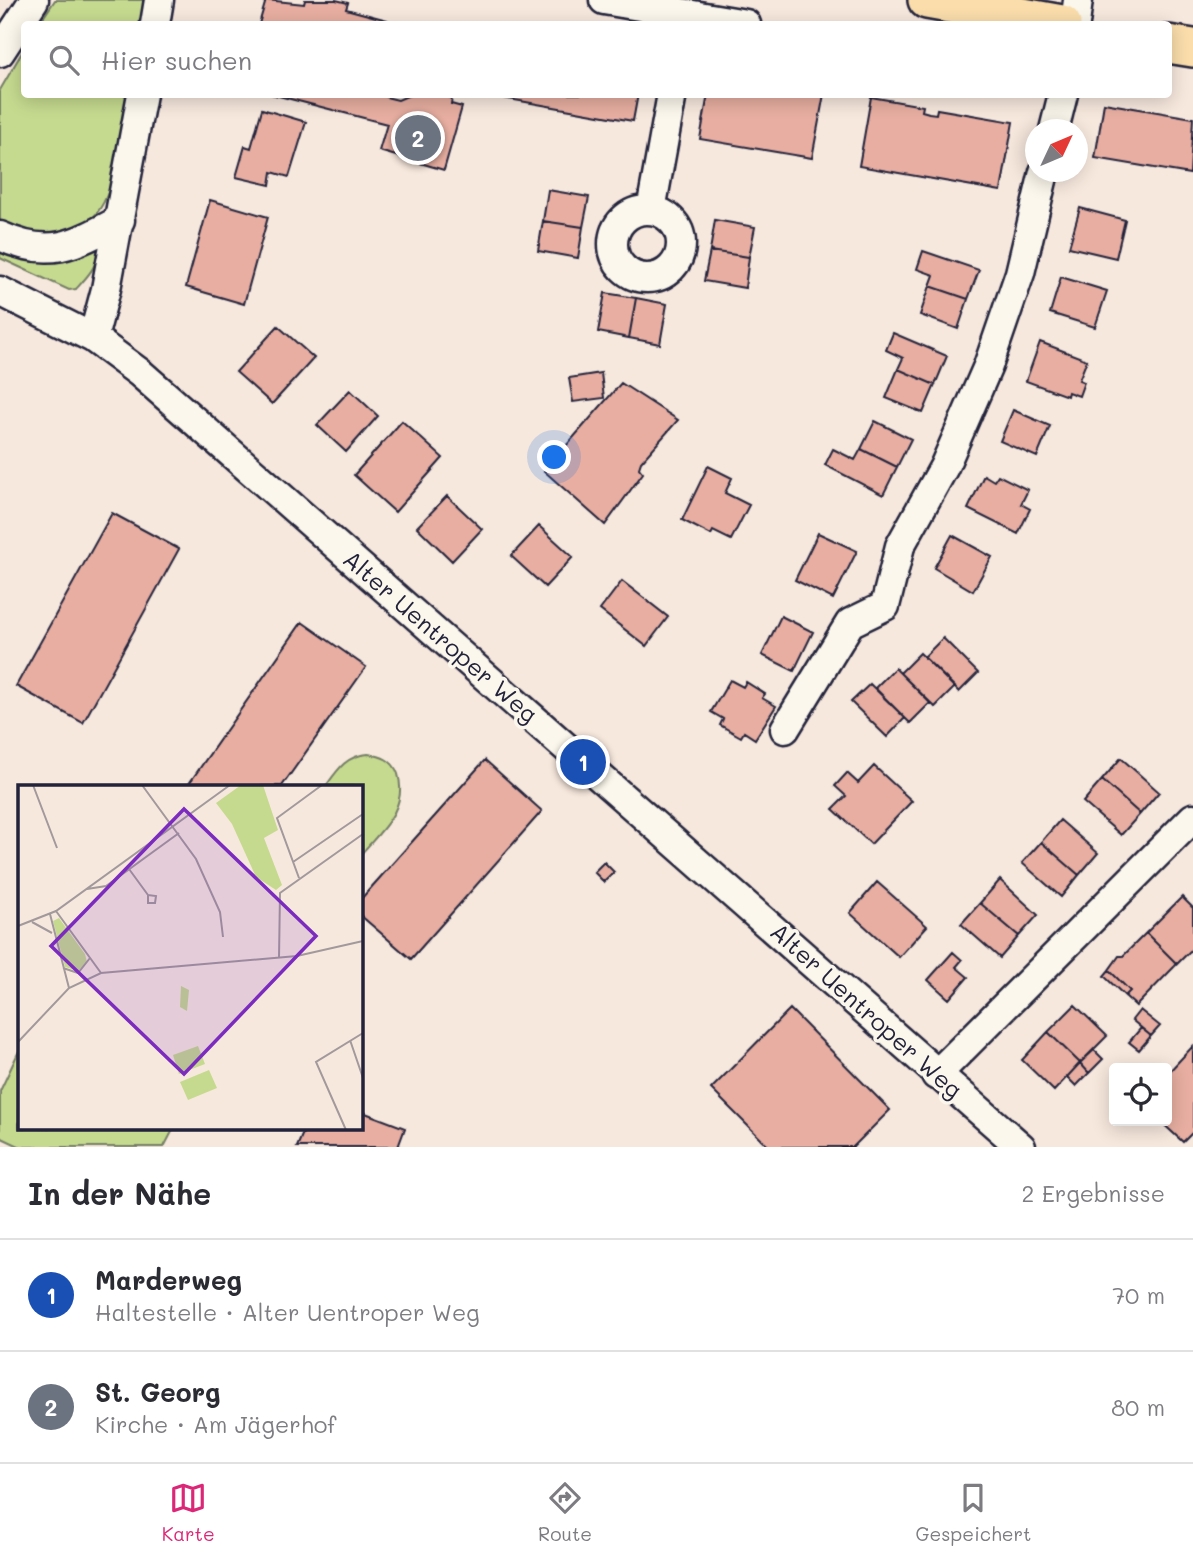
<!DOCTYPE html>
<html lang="de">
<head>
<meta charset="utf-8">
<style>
	:root { --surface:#fff; --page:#f7f7f7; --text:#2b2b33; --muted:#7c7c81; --line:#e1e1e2; --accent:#db2777 }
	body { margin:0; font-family:Mali,sans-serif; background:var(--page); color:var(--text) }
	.controls { position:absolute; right:21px; bottom:21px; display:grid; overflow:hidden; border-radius:7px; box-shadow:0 4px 18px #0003 }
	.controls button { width:63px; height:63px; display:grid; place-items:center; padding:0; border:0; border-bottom:2px solid var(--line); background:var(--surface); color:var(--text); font:35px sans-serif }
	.compass { position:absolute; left:1025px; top:119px; width:63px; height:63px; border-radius:50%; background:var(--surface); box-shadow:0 4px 18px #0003; rotate:46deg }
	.you { position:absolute; left:555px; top:458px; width:24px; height:24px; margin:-18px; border:5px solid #fff; border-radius:50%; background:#1a73e8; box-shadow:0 0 0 10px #1a73e833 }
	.badge { display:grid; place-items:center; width:46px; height:46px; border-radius:50%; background:var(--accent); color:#fff; font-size:23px; font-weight:700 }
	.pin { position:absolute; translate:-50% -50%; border:4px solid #fff; box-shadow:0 2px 7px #0006 }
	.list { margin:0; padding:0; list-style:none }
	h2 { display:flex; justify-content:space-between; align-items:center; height:91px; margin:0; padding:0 28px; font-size:30px }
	h2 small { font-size:23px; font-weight:400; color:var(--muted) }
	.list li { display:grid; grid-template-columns:46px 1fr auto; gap:21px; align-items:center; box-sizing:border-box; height:112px; padding:0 28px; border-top:2px solid var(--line) }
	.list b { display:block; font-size:26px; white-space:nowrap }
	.list p { margin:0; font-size:23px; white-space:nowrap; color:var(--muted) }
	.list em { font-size:23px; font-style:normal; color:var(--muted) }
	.icon { flex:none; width:38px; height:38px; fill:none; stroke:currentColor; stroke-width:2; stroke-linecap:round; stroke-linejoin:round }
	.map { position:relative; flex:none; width:1193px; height:1147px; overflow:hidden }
	.search { position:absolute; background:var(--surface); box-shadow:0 4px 18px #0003; left:21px; right:21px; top:21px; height:77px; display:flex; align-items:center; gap:18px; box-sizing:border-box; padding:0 24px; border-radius:7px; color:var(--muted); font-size:26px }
	.sheet { height:315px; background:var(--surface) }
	nav { display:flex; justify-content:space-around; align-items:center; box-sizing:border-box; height:98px; border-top:2px solid var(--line); background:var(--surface); font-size:19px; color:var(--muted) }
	nav a { display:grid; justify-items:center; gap:4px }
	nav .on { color:var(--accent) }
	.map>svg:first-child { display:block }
	.green { fill:#c6da8f; stroke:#747e65; stroke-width:2 }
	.building { fill:#e7aea1; stroke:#22223b; stroke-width:2 }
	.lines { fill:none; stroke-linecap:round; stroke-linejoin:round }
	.minor-casing { stroke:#22223b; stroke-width:33 }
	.major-casing { stroke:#22223b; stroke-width:42 }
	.minor { stroke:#fbf7ec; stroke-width:28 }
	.major { stroke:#faddab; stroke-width:37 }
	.labels { text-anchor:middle; stroke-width:7; stroke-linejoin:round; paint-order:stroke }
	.street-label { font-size:24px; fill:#22223b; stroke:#fbf7ec }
	.inset-road { fill:none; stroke:#a2999c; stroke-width:2 }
	.view { fill:#7b2cbf; fill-opacity:0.15; stroke:#7b2cbf; stroke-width:3.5 }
	.inset-edge { fill:none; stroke:#22223b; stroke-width:3.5 }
</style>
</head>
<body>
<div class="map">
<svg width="1193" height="1147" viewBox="0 0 1193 1147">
	<rect width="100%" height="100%" fill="#f7e8dd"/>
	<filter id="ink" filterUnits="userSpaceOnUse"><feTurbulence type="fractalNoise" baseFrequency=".0143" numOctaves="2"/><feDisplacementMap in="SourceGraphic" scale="14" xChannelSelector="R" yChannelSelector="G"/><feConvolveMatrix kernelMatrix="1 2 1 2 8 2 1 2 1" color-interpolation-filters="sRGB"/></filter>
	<g filter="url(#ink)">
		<path class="green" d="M 55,0 L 144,0 L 140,24 L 39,24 Z
			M 24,49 L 24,94 L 127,95 C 121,130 118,207 83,225 C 75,229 65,231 57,233 C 38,239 15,233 0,221 L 0,90 Z
			M 95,248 L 99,251 C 96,268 87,277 76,289 L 69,290 L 0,258 L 0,251 Z
			M 368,754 C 382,756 393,760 398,774 C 408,808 382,830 361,854 L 360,786 L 326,786 C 338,769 346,756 368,754 Z
			M 19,1051 L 19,1128 L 174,1128 L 164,1147 L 21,1147 L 0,1137 L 0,1091 Z"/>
		<path class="building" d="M 266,0 L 304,4 L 305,0 L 336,0 L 348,3 L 346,9 L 387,20 L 385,24 L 259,24 Z
			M 271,94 L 387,94 L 386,97 L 398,100 L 412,94 L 438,94 L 452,98 L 451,104 L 462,107 L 444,170 L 379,151 L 387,124 Z
			M 504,94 L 638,94 L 633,121 L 503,98 Z
			M 708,94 L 824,94 L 812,158 L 700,139 Z
			M 871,97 L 923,106 L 922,111 L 929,113 L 936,114 L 937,109 L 1013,122 L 1001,191 L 859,166 Z
			M 1104,103 L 1193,118 L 1190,174 L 1095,158 Z
			M 262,109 L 306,122 L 289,177 L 272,172 L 270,185 L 236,177 L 245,146 L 251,148 Z
			M 548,190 L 589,197 L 583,227 L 543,221 Z
			M 210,200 L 268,217 L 244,304 L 186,287 Z
			M 1080,208 L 1125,220 L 1116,258 L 1069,247 Z
			M 715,220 L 755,227 L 749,257 L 710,251 Z
			M 543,221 L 583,227 L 578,258 L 538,251 Z
			M 710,251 L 749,257 L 745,288 L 704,281 Z
			M 923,251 L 979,270 L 968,299 L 930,286 L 934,275 L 917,269 Z
			M 1061,277 L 1107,291 L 1095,327 L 1050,313 Z
			M 930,286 L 968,299 L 958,329 L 920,315 Z
			M 605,293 L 636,298 L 629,338 L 598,332 Z
			M 636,298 L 667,304 L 660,344 L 629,338 Z
			M 278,326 L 314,358 L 272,404 L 236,372 Z
			M 893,333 L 947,356 L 935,385 L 898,369 L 903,358 L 886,350 Z
			M 1040,342 L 1087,360 L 1079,380 L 1084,382 L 1079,396 L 1068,392 L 1067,396 L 1026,381 Z
			M 898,369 L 935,385 L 923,413 L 886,398 Z
			M 601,373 L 604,398 L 573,402 L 569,378 Z
			M 621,383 L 678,420 L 641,462 L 639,468 L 643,473 L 605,525 L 544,471 Z
			M 350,390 L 378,416 L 346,452 L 317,425 Z
			M 1013,410 L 1050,426 L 1037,457 L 1000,441 Z
			M 402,421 L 443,458 L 395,512 L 354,475 Z
			M 875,421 L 911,439 L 897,467 L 861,449 Z
			M 833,449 L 855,460 L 861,449 L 897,467 L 883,495 L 825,465 Z
			M 708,466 L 732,478 L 725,493 L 749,505 L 731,540 L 713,531 L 711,535 L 682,520 Z
			M 984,475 L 994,481 L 998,475 L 1028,490 L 1021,504 L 1030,509 L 1018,534 L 968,509 Z
			M 447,496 L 482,529 L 452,561 L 417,527 Z
			M 112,513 L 179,549 L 83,723 L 16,686 Z
			M 539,526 L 573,557 L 545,587 L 511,556 Z
			M 818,533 L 857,551 L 833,599 L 795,580 Z
			M 952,535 L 992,557 L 973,591 L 934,568 Z
			M 622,581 L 668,617 L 646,646 L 600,610 Z
			M 781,616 L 813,632 L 794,671 L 762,655 Z
			M 302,622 L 366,667 L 282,786 L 190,786 L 188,785 Z
			M 943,638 L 978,673 L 959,692 L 924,657 Z
			M 920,653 L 955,687 L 935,707 L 900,673 Z
			M 895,668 L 930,703 L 910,723 L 875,688 Z
			M 730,680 L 743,687 L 746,682 L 765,694 L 762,698 L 776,706 L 755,739 L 744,732 L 741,737 L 720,725 L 723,719 L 711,712 Z
			M 870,684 L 905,718 L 887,737 L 851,702 Z
			M 1121,758 L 1159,792 L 1140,814 L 1102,780 Z
			M 485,760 L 542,811 L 411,959 L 360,915 L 360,900 Z
			M 874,766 L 912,801 L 871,844 L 833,809 L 846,796 L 835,786 L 847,773 L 858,783 Z
			M 1102,780 L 1140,814 L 1121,835 L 1083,802 Z
			M 1060,820 L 1098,853 L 1079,875 L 1041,842 Z
			M 1041,842 L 1079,875 L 1061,897 L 1022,863 Z
			M 604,862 L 614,872 L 604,882 L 594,872 Z
			M 1000,880 L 1038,915 L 1019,936 L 980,903 Z
			M 877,882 L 927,926 L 899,957 L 850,913 Z
			M 1182,897 L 1193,908 L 1193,948 L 1177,964 L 1146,933 Z
			M 980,903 L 1019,936 L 1000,958 L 961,924 Z
			M 1146,933 L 1177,964 L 1136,1006 L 1125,996 L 1130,991 L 1109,970 L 1119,956 L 1123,956 Z
			M 953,952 L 962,960 L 956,967 L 968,977 L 949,999 L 928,980 Z
			M 1109,970 L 1130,991 L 1125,996 L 1104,976 Z
			M 1075,1005 L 1107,1036 L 1080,1063 L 1048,1032 Z
			M 790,1009 L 890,1110 L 853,1147 L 769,1147 L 711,1089 Z
			M 1140,1010 L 1160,1026 L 1151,1036 L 1132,1020 Z
			M 1141,1028 L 1151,1036 L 1139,1050 L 1129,1042 Z
			M 1048,1032 L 1080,1063 L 1054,1091 L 1022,1060 Z
			M 1193,1046 L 1193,1132 L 1183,1142 L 1160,1121 L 1167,1121 L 1167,1074 Z
			M 1094,1050 L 1103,1059 L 1089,1073 L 1080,1063 Z
			M 1080,1063 L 1089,1073 L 1076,1086 L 1067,1077 Z
			M 360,1111 L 405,1128 L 398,1147 L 297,1147 L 305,1128 L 360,1128 Z"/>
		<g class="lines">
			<defs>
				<path id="minor" d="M 604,0 L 746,24
					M 155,24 L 159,0
					M 1075,24 L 1078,0
					M 0,52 L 34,0
					M 1054,130 L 1063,94
					M 651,210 L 672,94
					M613 244a34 34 0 1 1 68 0a34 34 0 1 1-68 0Z
					M 0,236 C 50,259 74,245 120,220
					M 0,291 L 93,338 L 140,373 L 1021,1147
					M 93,338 L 106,289 L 142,94
					M 785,729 L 850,623 L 885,606 L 900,546 L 944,467 L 988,366 L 1020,273 L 1044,172
					M 936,1075 L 1193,818"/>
				<path id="major" d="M 927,0 L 1062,24
					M 1168,44 L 1193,48"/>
			</defs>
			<use href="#minor" class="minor-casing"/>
			<use href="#major" class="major-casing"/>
			<use href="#minor" class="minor"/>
			<use href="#major" class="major"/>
		</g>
	</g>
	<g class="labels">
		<g class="street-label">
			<text transform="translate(440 637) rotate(41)" y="8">Alter Uentroper Weg</text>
			<text transform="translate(866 1011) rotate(42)" y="8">Alter Uentroper Weg</text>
		</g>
	</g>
	<g transform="translate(18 785)">
		<rect width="345" height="345" fill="#f7e8dd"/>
		<path d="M 223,0 L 245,0 L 260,45 L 246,53 L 264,100 L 258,105 L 238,92 L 214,39 L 198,18 ZM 41,133 L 67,169 L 69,177 L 60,186 L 47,182 L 35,136 ZM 163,201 L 171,205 L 169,226 L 162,222 ZM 180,261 L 187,279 L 161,289 L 155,270 ZM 191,285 L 199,303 L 170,315 L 162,297 Z" fill="#c6da8f"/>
		<path class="inset-road" d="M 15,0 L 39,63M 124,0 L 178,74 L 202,127 L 205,152M 275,77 L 345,29M 111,84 L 130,110 L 130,118 L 137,118 L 138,111 L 130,110M 281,93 L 259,33 L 304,0M 69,104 L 88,101 L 161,48M 38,126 L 83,188M 32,129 L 51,203M 14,137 L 34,148M 0,141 L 38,126 L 212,0M 261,173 L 262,108 L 345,49M 45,183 L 60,188 L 72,173M 332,255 L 345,293M 0,257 L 51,203 L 83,188 L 279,171 L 345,156M 328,345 L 298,277 L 345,248"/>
		<path class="view" d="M 166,24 L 298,151 L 166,289 L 33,161 Z"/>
		<rect width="345" height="345" class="inset-edge"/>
	</g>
</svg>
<div class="controls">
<button><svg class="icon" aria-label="locate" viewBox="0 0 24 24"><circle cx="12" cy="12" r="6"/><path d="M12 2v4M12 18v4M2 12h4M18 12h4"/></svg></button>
</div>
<svg class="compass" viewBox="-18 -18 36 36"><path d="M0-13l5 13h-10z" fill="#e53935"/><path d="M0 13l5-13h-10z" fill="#7c7c81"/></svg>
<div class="you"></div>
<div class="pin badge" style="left:583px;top:762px;background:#1a4fb4">1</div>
<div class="pin badge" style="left:418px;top:138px;background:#6b7280">2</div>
<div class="search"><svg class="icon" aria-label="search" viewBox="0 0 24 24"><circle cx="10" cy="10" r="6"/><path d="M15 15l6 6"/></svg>Hier suchen</div>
</div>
<section class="sheet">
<h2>In der Nähe<small>2 Ergebnisse</small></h2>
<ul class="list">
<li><span class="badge" style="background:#1a4fb4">1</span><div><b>Marderweg</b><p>Haltestelle · Alter Uentroper Weg</p></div><em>70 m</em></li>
<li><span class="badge" style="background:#6b7280">2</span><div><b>St. Georg</b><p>Kirche · Am Jägerhof</p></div><em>80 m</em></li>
</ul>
</section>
<nav>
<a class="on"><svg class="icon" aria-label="map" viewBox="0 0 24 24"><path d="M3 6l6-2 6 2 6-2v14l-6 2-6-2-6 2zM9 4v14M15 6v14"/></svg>Karte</a>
<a><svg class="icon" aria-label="directions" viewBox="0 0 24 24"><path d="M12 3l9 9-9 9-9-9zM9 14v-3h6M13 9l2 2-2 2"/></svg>Route</a>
<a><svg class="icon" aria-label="saved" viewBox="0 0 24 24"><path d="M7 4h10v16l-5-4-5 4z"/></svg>Gespeichert</a>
</nav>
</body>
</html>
